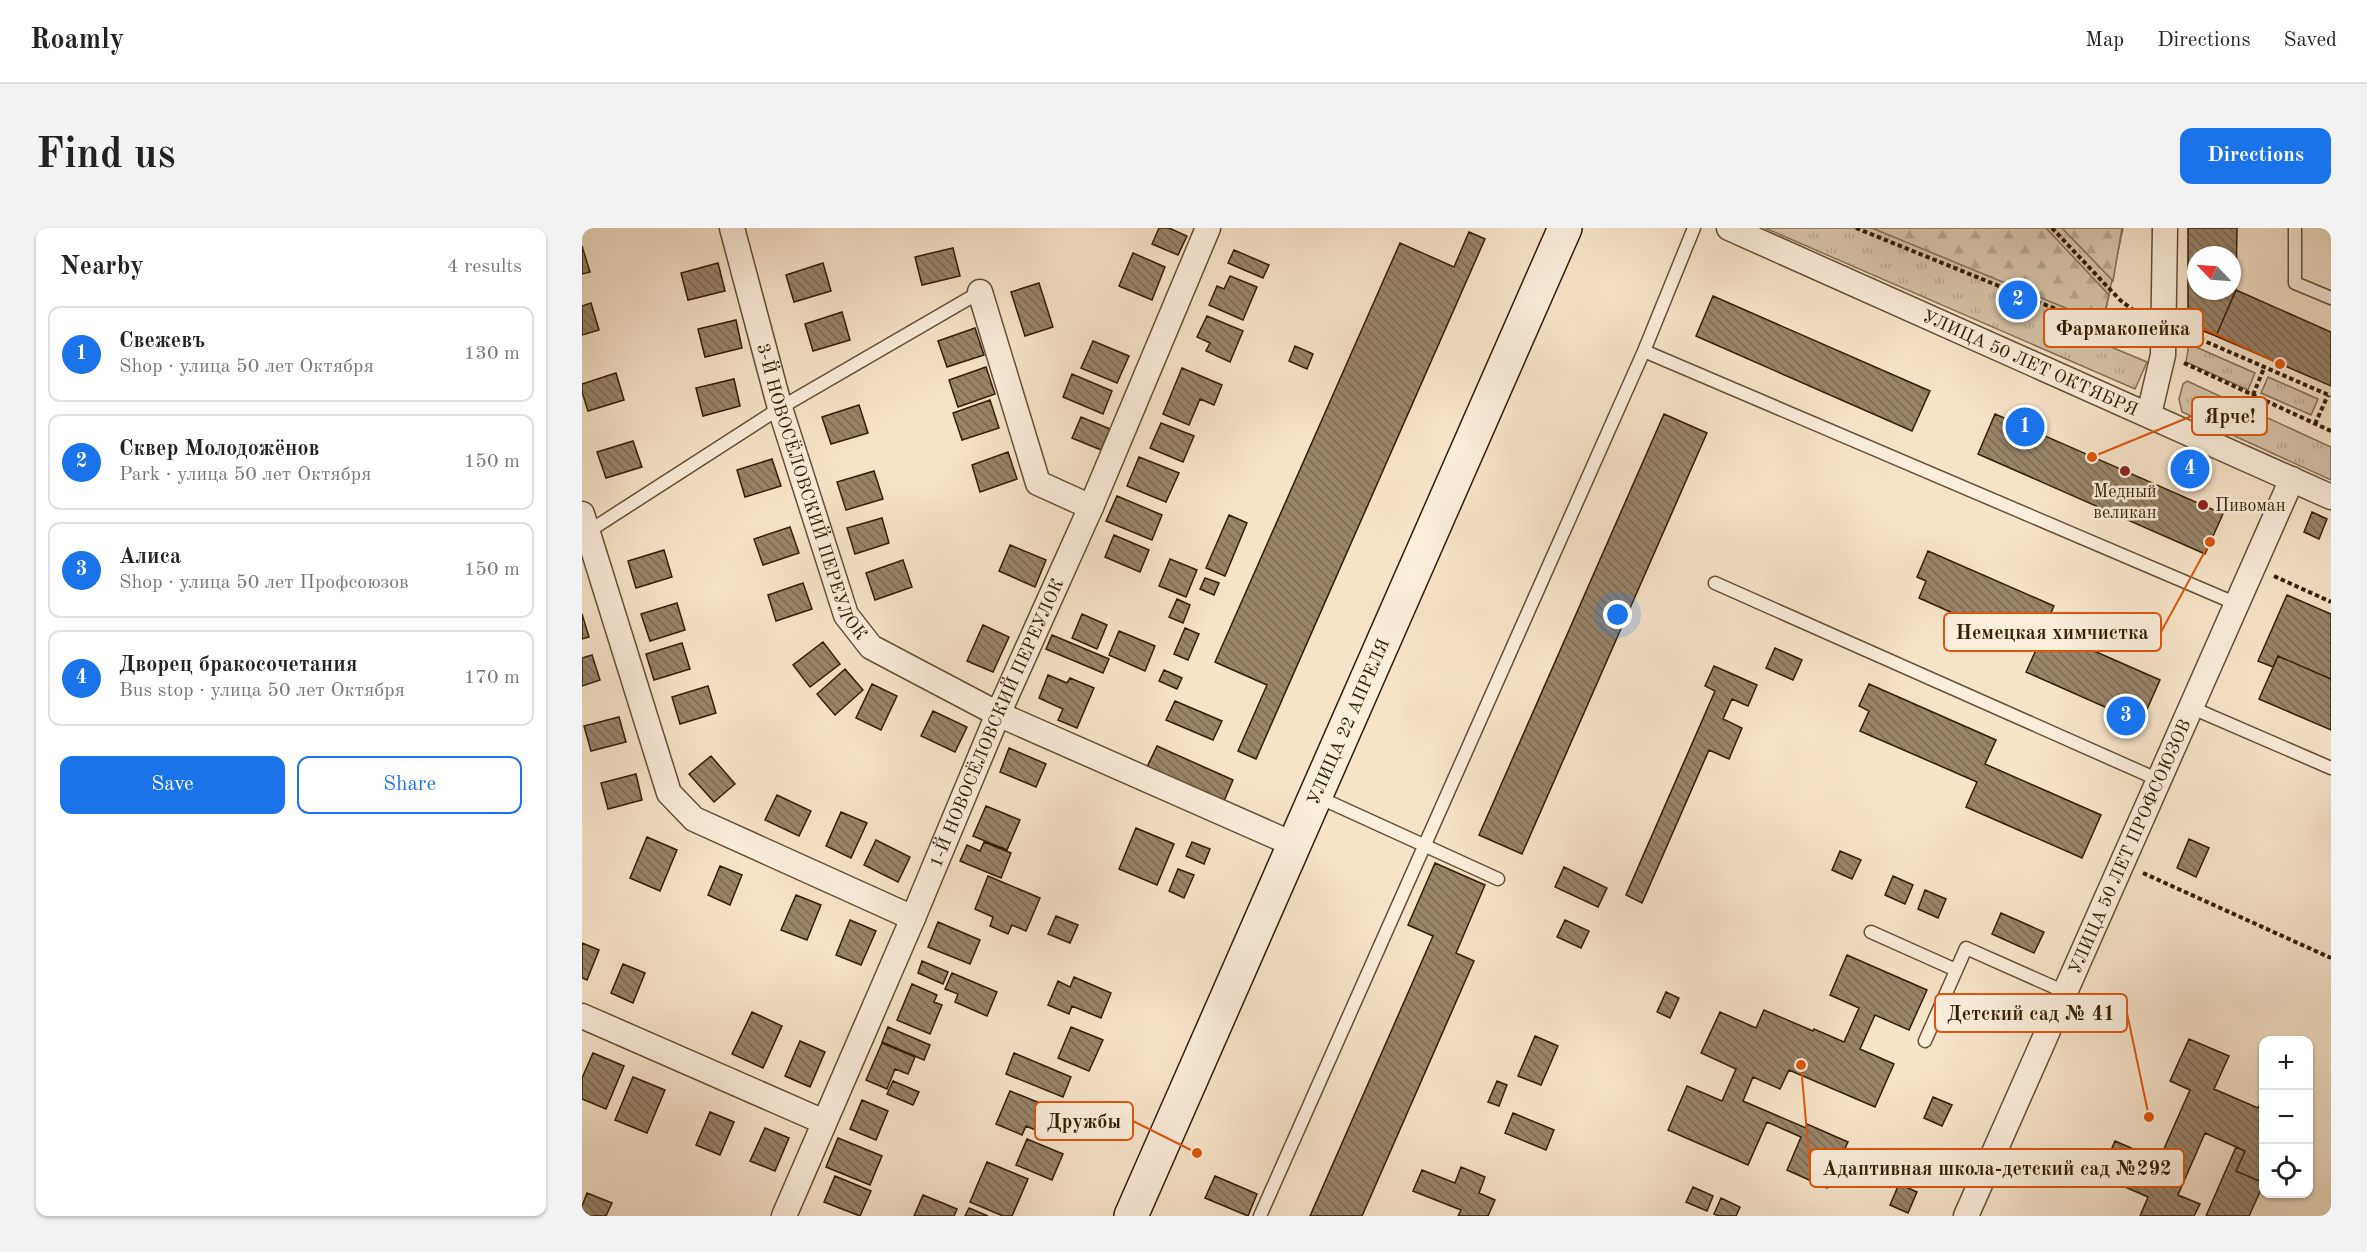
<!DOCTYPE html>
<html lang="en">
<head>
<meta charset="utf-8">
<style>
	:root { --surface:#fff; --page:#f2f2f2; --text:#222; --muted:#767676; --line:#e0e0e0; --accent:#1a73e8 }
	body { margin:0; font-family:"Old Standard TT",serif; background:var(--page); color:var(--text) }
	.controls { position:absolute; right:18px; bottom:18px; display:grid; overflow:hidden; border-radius:12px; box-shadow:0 2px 4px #0004 }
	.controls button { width:54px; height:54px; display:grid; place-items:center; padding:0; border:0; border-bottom:2px solid var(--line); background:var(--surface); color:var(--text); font:30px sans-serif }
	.compass { position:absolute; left:1605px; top:18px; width:54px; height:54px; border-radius:50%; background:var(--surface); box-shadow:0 2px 4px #0004; rotate:295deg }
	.you { position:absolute; left:1036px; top:387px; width:21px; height:21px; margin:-15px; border:4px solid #fff; border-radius:50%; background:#1a73e8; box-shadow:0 0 0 9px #1a73e833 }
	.badge { display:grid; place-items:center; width:39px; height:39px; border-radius:50%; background:var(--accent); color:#fff; font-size:20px; font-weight:700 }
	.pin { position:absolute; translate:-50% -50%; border:3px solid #fff; box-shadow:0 2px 6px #0006 }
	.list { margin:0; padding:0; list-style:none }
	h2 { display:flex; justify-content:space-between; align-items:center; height:78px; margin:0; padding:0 24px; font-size:26px }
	h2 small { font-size:20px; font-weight:400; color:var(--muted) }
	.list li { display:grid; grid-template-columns:39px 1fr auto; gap:18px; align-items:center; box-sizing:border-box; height:96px; margin:0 12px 12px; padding:0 12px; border:2px solid var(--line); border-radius:12px }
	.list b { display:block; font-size:22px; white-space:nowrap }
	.list p { margin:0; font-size:20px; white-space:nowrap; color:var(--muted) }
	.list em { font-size:20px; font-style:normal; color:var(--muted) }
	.actions { display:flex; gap:12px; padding:18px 24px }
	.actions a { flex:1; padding:14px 0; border:2px solid var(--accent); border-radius:12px; text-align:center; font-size:21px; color:var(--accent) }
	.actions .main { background:var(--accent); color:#fff }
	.icon { flex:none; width:33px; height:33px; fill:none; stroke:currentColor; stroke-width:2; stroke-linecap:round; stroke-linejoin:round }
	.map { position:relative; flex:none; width:1749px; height:988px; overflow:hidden; border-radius:12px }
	header { display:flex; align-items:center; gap:36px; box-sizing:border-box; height:84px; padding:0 30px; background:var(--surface); border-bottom:2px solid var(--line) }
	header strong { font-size:28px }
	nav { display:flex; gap:33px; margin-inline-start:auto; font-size:21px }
	.intro { display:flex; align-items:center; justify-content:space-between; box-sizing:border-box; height:144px; padding:0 36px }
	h1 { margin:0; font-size:42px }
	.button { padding:15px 27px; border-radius:12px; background:var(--accent); color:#fff; font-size:21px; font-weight:700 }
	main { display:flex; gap:36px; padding:0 36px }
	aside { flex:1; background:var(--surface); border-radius:12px; box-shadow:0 2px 4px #0004 }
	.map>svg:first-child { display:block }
	.grass { fill:url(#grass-tufts); stroke:#847156; stroke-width:1.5 }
	.forest { fill:url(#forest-firs); stroke:#847156; stroke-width:1.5 }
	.building { fill:url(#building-back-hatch); stroke:#331f04; stroke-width:1.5; fill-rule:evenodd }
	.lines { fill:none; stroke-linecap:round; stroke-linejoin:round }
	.service-casing { stroke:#645035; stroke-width:15 }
	.minor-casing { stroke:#645035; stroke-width:27 }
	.secondary-casing { stroke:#331f04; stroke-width:36 }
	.path { stroke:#331f04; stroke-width:4; stroke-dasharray:4.5 3; stroke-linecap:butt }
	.service { stroke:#f9eddc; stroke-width:12 }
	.minor { stroke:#f9eddc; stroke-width:24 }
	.secondary { stroke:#f9eddc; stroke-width:33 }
	.poi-dot { fill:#8f2418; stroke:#f9eddc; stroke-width:2 }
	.labels { text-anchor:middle; stroke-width:5; stroke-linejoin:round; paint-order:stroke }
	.street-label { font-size:18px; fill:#331f04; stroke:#f9eddc }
	.poi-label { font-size:18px; fill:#331f04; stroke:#f9eddc }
	.leader { fill:none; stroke:#df560c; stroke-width:2 }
	.callout-dot { fill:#df560c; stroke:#f9eddc; stroke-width:2 }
	.callout { fill:#f9eddc; stroke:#df560c; stroke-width:2 }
	.callout-label { font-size:20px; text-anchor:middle; font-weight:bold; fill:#331f04 }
</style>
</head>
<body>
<header>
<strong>Roamly</strong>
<nav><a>Map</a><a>Directions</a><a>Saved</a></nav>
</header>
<div class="intro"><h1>Find us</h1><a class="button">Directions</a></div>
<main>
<aside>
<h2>Nearby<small>4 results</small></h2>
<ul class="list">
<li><span class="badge">1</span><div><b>Свежевъ</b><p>Shop · улица 50 лет Октября</p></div><em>130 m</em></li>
<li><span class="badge">2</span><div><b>Сквер Молодожёнов</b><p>Park · улица 50 лет Октября</p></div><em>150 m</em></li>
<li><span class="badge">3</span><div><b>Алиса</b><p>Shop · улица 50 лет Профсоюзов</p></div><em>150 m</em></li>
<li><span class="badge">4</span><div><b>Дворец бракосочетания</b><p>Bus stop · улица 50 лет Октября</p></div><em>170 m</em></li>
</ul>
<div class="actions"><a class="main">Save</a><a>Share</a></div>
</aside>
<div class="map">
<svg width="1749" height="988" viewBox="0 0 1749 988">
	<defs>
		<pattern id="grass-tufts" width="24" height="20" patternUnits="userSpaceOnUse" patternTransform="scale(1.5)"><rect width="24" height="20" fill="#d5c3a8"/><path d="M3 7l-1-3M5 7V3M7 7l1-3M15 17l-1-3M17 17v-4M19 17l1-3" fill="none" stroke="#b7a78f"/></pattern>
		<pattern id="forest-firs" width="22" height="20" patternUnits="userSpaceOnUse" patternTransform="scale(1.5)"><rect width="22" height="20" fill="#d5c3a8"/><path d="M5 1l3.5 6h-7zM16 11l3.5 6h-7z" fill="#b7a78f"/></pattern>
		<pattern id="building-back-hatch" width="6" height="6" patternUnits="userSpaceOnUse" patternTransform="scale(1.5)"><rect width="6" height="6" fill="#98856a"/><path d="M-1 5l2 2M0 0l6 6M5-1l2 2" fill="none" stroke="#7d6c55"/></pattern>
	</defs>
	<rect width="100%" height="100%" fill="#f6e4c9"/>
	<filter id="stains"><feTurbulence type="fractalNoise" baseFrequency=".00333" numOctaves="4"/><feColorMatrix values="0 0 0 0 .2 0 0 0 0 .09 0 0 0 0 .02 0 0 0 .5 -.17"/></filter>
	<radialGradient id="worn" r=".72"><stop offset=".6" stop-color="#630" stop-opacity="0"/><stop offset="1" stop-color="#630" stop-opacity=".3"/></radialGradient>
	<path class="grass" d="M 1183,0 L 1541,0 L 1517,114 L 1565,134 L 1553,161 Z
		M 1607,116 L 1673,145 L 1666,162 L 1604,134 Z
		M 1686,149 L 1736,171 L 1729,187 L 1679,165 Z
		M 1605,153 L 1749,219 L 1749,252 L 1600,184 L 1597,171 L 1601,156 Z"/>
	<path class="forest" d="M 1290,0 L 1464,0 L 1527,67 L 1520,95 Z
		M 1480,0 L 1540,0 L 1531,53 Z"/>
	<path class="building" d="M 577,0 L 587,0 L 605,8 L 596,27 L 570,16 Z
		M 1606,0 L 1655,0 L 1654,62 L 1634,108 L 1606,97 ZM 1614,27 L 1650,27 L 1650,63 L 1614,63 Z
		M 887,4 L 903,11 L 674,531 L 656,523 L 685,457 L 633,434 L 818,15 L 872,39 Z
		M 0,18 L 8,44 L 0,46 Z
		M 371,20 L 378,48 L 340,57 L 333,29 Z
		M 652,22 L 687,37 L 681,50 L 646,35 Z
		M 551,25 L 583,39 L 570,72 L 537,58 Z
		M 136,35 L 143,63 L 106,72 L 99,45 Z
		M 241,35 L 249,63 L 212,74 L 204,47 Z
		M 648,48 L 675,59 L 661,92 L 627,77 L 635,58 L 642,61 Z
		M 457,55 L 471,99 L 443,108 L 429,64 Z
		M 1654,62 L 1749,104 L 1749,158 L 1634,108 Z
		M 1131,68 L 1348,163 L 1330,203 L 1114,108 Z
		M 9,75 L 17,102 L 0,107 L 0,78 Z
		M 260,84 L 268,112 L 231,123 L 223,96 Z
		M 625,88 L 661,103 L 648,134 L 624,123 L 628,115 L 615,109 Z
		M 154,92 L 160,120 L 123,129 L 116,101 Z
		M 393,100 L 402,127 L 365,139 L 356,113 Z
		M 511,113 L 547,128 L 535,155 L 499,140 Z
		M 713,118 L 731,126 L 725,141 L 707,133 Z
		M 404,139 L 413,166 L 376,179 L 367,152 Z
		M 600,140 L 640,157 L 632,177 L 618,171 L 607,197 L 581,186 Z
		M 34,145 L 42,172 L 6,183 L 0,164 L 0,156 Z
		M 490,146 L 530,163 L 521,186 L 481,169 Z
		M 152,151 L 158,178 L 121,188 L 114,160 Z
		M 408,172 L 417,200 L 380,212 L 371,185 Z
		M 277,177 L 286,205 L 249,216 L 240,189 Z
		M 1082,186 L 1125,205 L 940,626 L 897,607 Z
		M 1413,186 L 1641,286 L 1623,326 L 1396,226 Z
		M 499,189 L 528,201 L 519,222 L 490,210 Z
		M 579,195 L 612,208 L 601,234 L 568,220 Z
		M 51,213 L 60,239 L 24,250 L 15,224 Z
		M 426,224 L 435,251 L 398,264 L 390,237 Z
		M 557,229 L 597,245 L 584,274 L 545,258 Z
		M 190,231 L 199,258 L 163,269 L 155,242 Z
		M 292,243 L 301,271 L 264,282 L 255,254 Z
		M 535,268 L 580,287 L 570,312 L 524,293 Z
		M 1730,284 L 1745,291 L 1737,311 L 1722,304 Z
		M 647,287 L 665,295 L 643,348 L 624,340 Z
		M 300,290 L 307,315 L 273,326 L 265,300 Z
		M 208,299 L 217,325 L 181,337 L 172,311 Z
		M 532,307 L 567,322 L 558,344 L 523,329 Z
		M 428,317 L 464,332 L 453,359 L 417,343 Z
		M 82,322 L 90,349 L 54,360 L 46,333 Z
		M 1346,323 L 1472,378 L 1462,401 L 1578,452 L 1559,495 L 1444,444 L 1454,422 L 1337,370 L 1344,353 L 1335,349 Z
		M 588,331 L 615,342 L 604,369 L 577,358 Z
		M 321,332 L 330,359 L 293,372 L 284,345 Z
		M 623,350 L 637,355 L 632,367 L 618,361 Z
		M 221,355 L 230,381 L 194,393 L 186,367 Z
		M 1705,367 L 1749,386 L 1749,451 L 1696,428 L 1691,439 L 1676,433 Z
		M 595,371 L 608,377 L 601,395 L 587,389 Z
		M 95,375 L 103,402 L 68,413 L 59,386 Z
		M 0,386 L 7,409 L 0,411 Z
		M 500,386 L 525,397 L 515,421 L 490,410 Z
		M 401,397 L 427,409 L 411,444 L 385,433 Z
		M 603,400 L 617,406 L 606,432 L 592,426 Z
		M 537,403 L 573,418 L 563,443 L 527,427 Z
		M 470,407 L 527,431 L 521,445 L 464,421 Z
		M 241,414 L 258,436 L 228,459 L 211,437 Z
		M 100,415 L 108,441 L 72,452 L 64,426 Z
		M 1193,420 L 1220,432 L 1211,452 L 1184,440 Z
		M 10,427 L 18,452 L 0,458 L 0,430 Z
		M 1696,428 L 1749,451 L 1749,502 L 1677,471 Z
		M 1132,438 L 1175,457 L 1166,478 L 1150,471 L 1141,491 L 1160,500 L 1147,531 L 1127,522 L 1060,675 L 1044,667 L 1133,463 L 1123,458 Z
		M 263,441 L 281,462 L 253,487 L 235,466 Z
		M 582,442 L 600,450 L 595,461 L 577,453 Z
		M 466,447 L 485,455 L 488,450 L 512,460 L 495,500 L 476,492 L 481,481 L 457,470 Z
		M 290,456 L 315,468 L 299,502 L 274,490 Z
		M 1287,456 L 1414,512 L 1403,536 L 1519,587 L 1500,630 L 1384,579 L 1395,554 L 1278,503 L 1287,483 L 1277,478 Z
		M 126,458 L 134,485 L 98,496 L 90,469 Z
		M 593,473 L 640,493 L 631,512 L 584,492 Z
		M 351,483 L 385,499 L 373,524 L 339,508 Z
		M 37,489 L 44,514 L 9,523 L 2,498 Z
		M 575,518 L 651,552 L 642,573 L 565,539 Z
		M 427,520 L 464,536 L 454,559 L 418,544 Z
		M 129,528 L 153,556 L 132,574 L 107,546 Z
		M 54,546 L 60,572 L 26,581 L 19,555 Z
		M 195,567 L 229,583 L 217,608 L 183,592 Z
		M 404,578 L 438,592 L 425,622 L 391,608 Z
		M 259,584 L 285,595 L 269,630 L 244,618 Z
		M 554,600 L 592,616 L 575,657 L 537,641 Z
		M 65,609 L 95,622 L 78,663 L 48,650 Z
		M 1607,611 L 1627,620 L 1614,649 L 1595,640 Z
		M 294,612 L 328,629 L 316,654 L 282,637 Z
		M 402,614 L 429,625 L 419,650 L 378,633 L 385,617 L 398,623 Z
		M 610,614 L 628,621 L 622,636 L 604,628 Z
		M 1258,623 L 1279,632 L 1270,651 L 1250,642 Z
		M 853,635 L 903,657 L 874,725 L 892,733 L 780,988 L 728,988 L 851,708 L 826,697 Z
		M 138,638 L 160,647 L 148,677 L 126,667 Z
		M 982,639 L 1025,660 L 1016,679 L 973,659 Z
		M 596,641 L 612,647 L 602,670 L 587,663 Z
		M 406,648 L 458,670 L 444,703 L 430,697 L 426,706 L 408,698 L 411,689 L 393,681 Z
		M 1311,648 L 1331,657 L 1323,676 L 1303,667 Z
		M 1343,662 L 1364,671 L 1356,690 L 1336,681 Z
		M 214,667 L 239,677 L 225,712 L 199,702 Z
		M 1419,685 L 1462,704 L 1452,725 L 1410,706 Z
		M 474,688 L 496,697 L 488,715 L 466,706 Z
		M 268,692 L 294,703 L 279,737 L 254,727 Z
		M 983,692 L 1007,703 L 999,720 L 975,709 Z
		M 356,694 L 398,712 L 388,736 L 346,719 Z
		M 0,715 L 17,722 L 5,752 L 0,750 Z
		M 1265,727 L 1345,762 L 1327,802 L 1293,787 L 1278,821 L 1312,836 L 1293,879 L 1207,842 L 1198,861 L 1171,849 L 1161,873 L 1224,900 L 1225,896 L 1266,914 L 1245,960 L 1205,942 L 1219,909 L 1185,894 L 1166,937 L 1086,902 L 1105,858 L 1140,873 L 1154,841 L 1119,825 L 1138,784 L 1174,800 L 1182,782 L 1231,803 L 1232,801 L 1262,814 L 1277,780 L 1248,767 Z
		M 340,733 L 366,744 L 361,756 L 336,745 Z
		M 41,736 L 63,745 L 51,775 L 29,765 Z
		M 370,745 L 415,764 L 405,788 L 373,774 L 376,766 L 363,761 Z
		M 492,749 L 529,765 L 519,790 L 490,778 L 487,786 L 466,777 L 476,753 L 488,759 Z
		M 330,756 L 355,767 L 352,774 L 360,777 L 348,806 L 315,792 Z
		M 1084,764 L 1097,770 L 1088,790 L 1075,784 Z
		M 170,784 L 200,798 L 181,840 L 150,826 Z
		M 306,799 L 348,817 L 342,832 L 300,814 Z
		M 489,799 L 521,812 L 507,843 L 476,830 Z
		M 953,808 L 976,818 L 959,857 L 936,848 Z
		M 1607,811 L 1647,828 L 1632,861 L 1676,880 L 1682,867 L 1682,955 L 1654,943 L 1663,923 L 1623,905 L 1596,967 L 1618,976 L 1612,988 L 1558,988 L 1566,969 L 1518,948 L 1533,913 L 1577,932 L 1608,862 L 1588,853 Z
		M 218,813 L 243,824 L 228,859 L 203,848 Z
		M 300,815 L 333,829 L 326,846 L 313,841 L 305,861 L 284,852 Z
		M 11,825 L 42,838 L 24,881 L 0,871 L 0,850 Z
		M 432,825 L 489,849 L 481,869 L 424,846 Z
		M 51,849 L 83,862 L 65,905 L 33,892 Z
		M 311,853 L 337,864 L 331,877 L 305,866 Z
		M 915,853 L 925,857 L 917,878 L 906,874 Z
		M 428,863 L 475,882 L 465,907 L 444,898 L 440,907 L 414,896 Z
		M 1351,869 L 1370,877 L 1360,898 L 1342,890 Z
		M 280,872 L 306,883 L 294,912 L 268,901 Z
		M 128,884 L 152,894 L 138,927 L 114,917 Z
		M 931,885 L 972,902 L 964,922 L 923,905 Z
		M 183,900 L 207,910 L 193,943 L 168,933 Z
		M 256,910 L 300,928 L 288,957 L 244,939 Z
		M 445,911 L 481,926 L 470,952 L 434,937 Z
		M 1654,919 L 1663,923 L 1654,943 L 1682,955 L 1667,988 L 1624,988 Z
		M 405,934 L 446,951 L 430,988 L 421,988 L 388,974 Z
		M 879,939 L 903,949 L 897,965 L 913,972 L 906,988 L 876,988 L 879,982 L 831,963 L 840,942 L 873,955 Z
		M 253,948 L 289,963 L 278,988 L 242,974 Z
		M 633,948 L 675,966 L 666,988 L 623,970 Z
		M 1317,956 L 1335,964 L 1326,985 L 1308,977 Z
		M 1111,959 L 1131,968 L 1125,983 L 1104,974 Z
		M 5,965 L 30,975 L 24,988 L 0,988 L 0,978 Z
		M 341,967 L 375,981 L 372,988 L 332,988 Z
		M 1139,970 L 1158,979 L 1154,988 L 1137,988 L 1132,986 Z
		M 387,980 L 406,988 L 383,988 Z"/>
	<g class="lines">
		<defs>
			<path id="service" d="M 1713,0 L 1713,55 L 1749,70
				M 1062,123 L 1655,376
				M 4,305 L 198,180 L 398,64
				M 1133,355 L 1577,552
				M 1608,479 L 1749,540
				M 734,568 L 916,651
				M 1289,704 L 1374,742
				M 1343,813 L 1384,720 L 1483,764
				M 678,988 L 1062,123 L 1112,0"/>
			<g id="minor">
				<path id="s1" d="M 150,0 L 198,180 L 264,387 L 289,419 L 416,486 L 713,617"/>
				<path id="s2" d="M 1147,0 L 1749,269"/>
				<path d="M 398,64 L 456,255 L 509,279"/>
				<path d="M 1567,186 L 1581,127 L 1583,0"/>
				<path d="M 0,286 L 87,565 L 112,591 L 331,690"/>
				<path d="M 0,788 L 242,894"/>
				<path id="s3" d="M 202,988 L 331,690 L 416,486 L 509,279 L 626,0"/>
				<path id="s4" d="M 1384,988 L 1710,251"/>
			</g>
			<g id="secondary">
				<path id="s5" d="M 549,988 L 983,0"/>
			</g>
		</defs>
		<use href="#service" class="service-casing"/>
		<use href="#minor" class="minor-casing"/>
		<use href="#secondary" class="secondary-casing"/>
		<path class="path" d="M 1274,0 L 1560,116
			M 1470,0 L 1538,72 L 1559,88
			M 1604,105 L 1749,168
			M 1602,135 L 1749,203
			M 1671,167 L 1682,140
			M 1733,196 L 1746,167
			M 1692,348 L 1749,374
			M 1561,645 L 1749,730"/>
		<use href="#service" class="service"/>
		<use href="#minor" class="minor"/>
		<use href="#secondary" class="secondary"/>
	</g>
	<g class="poi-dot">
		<circle cx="1543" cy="243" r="6"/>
		<circle cx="1621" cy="277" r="6"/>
	</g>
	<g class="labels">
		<g class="street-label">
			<text dy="6" stroke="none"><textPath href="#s2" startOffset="330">УЛИЦА 50 ЛЕТ ОКТЯБРЯ</textPath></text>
			<text dy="6" stroke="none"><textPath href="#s1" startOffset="276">3-Й НОВОСЁЛОВСКИЙ ПЕРЕУЛОК</textPath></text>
			<text dy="6" stroke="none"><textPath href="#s3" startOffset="537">1-Й НОВОСЁЛОВСКИЙ ПЕРЕУЛОК</textPath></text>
			<text dy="6" stroke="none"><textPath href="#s5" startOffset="540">УЛИЦА 22 АПРЕЛЯ</textPath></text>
			<text dy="6" stroke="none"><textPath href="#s4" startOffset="404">УЛИЦА 50 ЛЕТ ПРОФСОЮЗОВ</textPath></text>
		</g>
		<g class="poi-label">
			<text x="1543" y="269">Медный<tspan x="1543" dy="21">великан</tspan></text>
			<text x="1633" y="283" text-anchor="start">Пивоман</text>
		</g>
	</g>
	<path class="leader" d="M1698 136L1621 100M1510 229L1610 188M1628 314L1579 404M1567 889L1545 785M615 925L551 893M1219 837L1228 940"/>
	<g class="callout-dot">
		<circle cx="1698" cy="136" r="6"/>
		<circle cx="1510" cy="229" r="6"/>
		<circle cx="1628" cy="314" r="6"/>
		<circle cx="1567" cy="889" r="6"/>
		<circle cx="615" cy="925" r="6"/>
		<circle cx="1219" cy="837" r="6"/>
	</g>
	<g class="callout">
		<rect x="1462" y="81" width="159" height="38" rx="6"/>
		<rect x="1610" y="169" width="75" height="38" rx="6"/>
		<rect x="1362" y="385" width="217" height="38" rx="6"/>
		<rect x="1353" y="766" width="192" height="38" rx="6"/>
		<rect x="453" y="874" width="98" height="38" rx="6"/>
		<rect x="1228" y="921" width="374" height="38" rx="6"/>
	</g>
	<g class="callout-label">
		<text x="1541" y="107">Фармакопейка</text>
		<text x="1648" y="195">Ярче!</text>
		<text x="1470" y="411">Немецкая химчистка</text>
		<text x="1449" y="792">Детский сад № 41</text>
		<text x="502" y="900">Дружбы</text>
		<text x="1415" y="947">Адаптивная школа-детский сад №292</text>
	</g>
	<rect width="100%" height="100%" filter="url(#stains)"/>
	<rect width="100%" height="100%" fill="url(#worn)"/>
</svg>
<div class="controls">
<button>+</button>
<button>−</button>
<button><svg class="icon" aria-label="locate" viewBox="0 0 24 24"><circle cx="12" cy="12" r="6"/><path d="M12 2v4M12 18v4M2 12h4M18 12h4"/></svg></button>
</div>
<svg class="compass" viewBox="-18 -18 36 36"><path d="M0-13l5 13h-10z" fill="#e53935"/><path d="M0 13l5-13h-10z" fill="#767676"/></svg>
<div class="you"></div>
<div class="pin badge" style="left:1443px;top:199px">1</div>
<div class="pin badge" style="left:1436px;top:72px">2</div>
<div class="pin badge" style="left:1544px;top:488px">3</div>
<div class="pin badge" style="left:1608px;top:241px">4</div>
</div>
</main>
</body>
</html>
